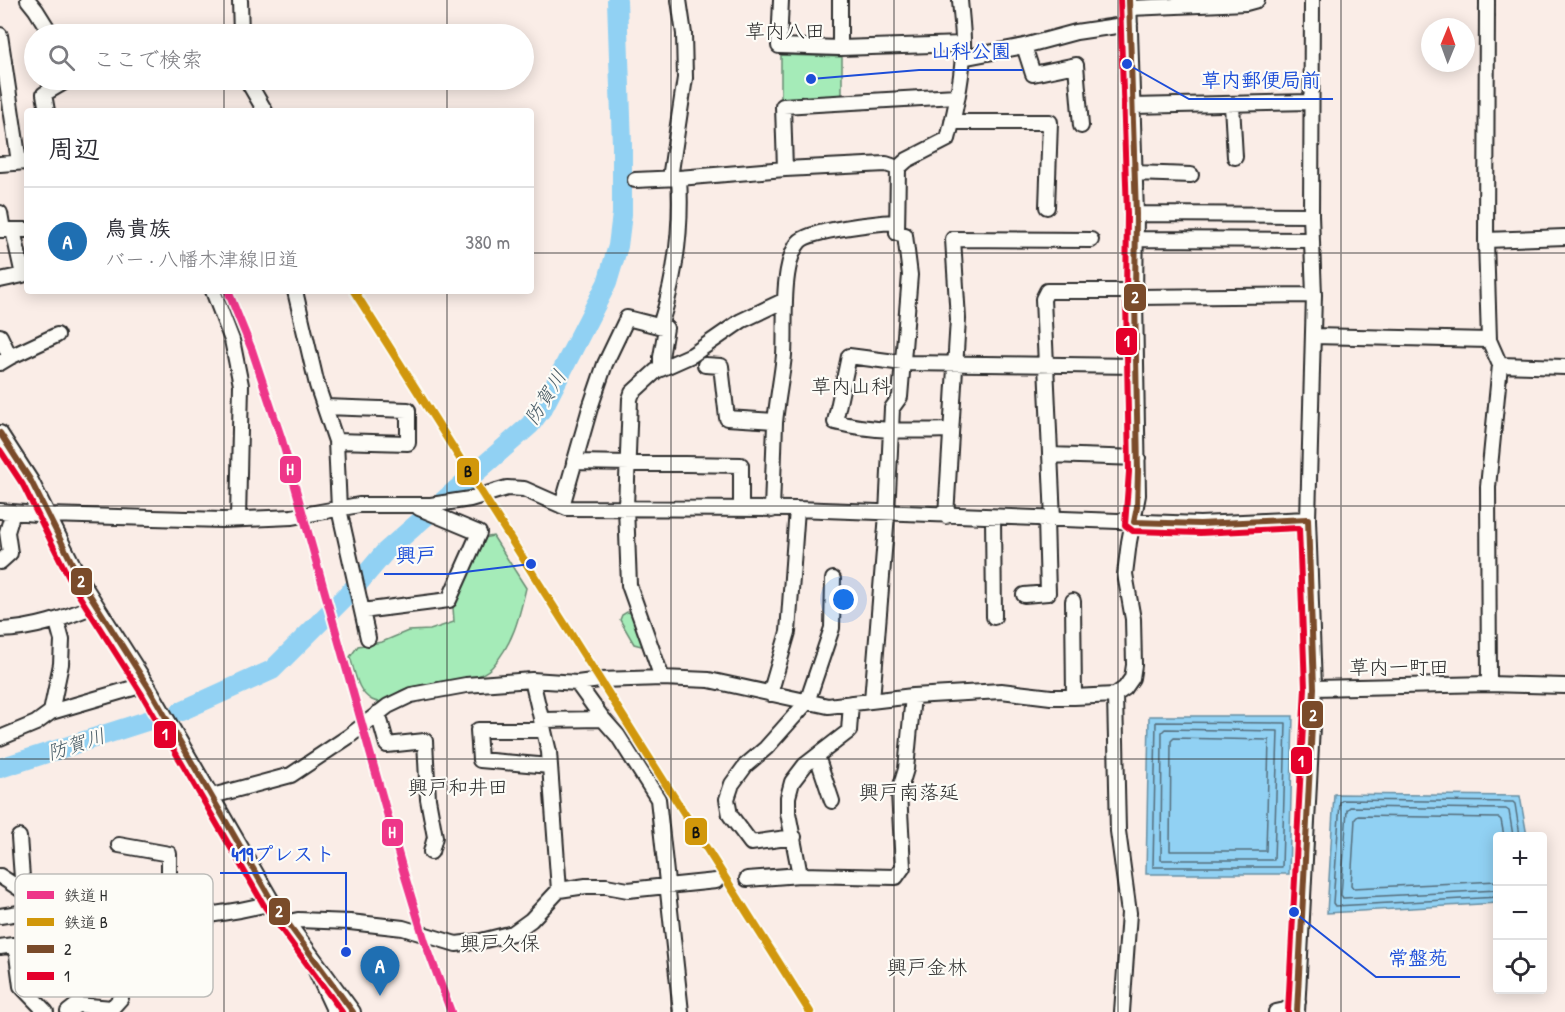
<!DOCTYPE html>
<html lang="ja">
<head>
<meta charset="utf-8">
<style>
	:root { --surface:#fff; --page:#f2f2f3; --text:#2b2b33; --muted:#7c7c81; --line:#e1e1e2; --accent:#1f6fb2 }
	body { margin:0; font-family:"Patrick Hand","Klee One",sans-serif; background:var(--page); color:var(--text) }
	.controls { position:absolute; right:18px; bottom:18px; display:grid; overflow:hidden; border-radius:6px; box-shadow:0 3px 15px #0003 }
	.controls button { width:54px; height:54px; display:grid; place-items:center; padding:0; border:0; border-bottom:2px solid var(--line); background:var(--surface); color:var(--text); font:30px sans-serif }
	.compass { position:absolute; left:1421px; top:18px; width:54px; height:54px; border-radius:50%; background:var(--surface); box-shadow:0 3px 15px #0003; rotate:1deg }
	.you { position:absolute; left:844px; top:600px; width:21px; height:21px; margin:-15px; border:4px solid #fff; border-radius:50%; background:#1a73e8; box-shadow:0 0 0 9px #1a73e833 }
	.badge { display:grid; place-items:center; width:39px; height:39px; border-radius:50%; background:var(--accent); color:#fff; font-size:20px; font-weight:700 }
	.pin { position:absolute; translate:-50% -50px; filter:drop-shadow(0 2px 3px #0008) }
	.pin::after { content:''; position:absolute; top:32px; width:21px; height:18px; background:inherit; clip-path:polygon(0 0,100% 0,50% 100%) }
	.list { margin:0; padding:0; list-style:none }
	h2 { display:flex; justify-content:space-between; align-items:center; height:78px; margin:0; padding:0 24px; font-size:26px }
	h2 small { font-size:20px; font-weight:400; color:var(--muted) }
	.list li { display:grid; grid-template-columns:39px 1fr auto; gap:18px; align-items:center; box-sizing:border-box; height:108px; padding:0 24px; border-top:2px solid var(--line) }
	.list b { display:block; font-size:22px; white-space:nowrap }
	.list p { margin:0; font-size:20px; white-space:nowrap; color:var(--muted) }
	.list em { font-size:20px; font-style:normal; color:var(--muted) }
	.icon { flex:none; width:33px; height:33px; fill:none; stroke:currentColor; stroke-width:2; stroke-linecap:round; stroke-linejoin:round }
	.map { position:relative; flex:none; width:1565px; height:1012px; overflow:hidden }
	.search { position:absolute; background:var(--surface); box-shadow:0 3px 15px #0003; left:24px; top:24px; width:510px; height:66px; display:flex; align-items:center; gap:15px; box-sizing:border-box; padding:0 21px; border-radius:33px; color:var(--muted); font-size:22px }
	.panel { position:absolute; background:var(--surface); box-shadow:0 3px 15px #0003; left:24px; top:108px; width:510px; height:186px; border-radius:6px }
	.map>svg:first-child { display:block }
	.green { fill:#a5ebb8; stroke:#688b72; stroke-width:1.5 }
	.water { fill:#91d1f3; stroke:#688fa3; stroke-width:1.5 }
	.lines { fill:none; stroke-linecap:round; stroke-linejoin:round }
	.shore { stroke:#546d7b; stroke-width:1.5 }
	.river { stroke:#91d1f3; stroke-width:20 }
	.minor-casing { stroke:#2b2b2b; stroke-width:18 }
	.minor { stroke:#fdfcf7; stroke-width:14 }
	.bus-1-casing { stroke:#fdfcf7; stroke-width:10 }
	.bus-2-casing { stroke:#fdfcf7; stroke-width:10 }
	.bus-1 { stroke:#7a4b2a; stroke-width:6 }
	.bus-2 { stroke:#e4002b; stroke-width:6 }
	.rail-1-casing { stroke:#fdfcf7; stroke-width:12 }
	.rail-2-casing { stroke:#fdfcf7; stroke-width:12 }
	.rail-1 { stroke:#ee3689; stroke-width:8 }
	.rail-2 { stroke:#d1970a; stroke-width:8 }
	.grid { fill:none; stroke:#2b2b2b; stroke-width:1.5; stroke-opacity:0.55 }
	.labels { text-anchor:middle; stroke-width:4.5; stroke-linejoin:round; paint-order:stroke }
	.neighbourhood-label { font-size:20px; fill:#2b2b2b; stroke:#fdfcf7 }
	.water-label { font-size:20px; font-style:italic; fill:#4a5d67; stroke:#fdfcf7 }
	.key { fill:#fdfcf7; stroke:#bebdba; stroke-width:1.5 }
	.key-label { font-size:16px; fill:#2b2b2b }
	.leader { fill:none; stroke:#1d4ed8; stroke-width:2 }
	.callout-dot { fill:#1d4ed8; stroke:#fdfcf7; stroke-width:2 }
	.callout-label { font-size:20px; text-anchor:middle; font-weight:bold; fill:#1d4ed8; stroke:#fdfcf7; stroke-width:4.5; stroke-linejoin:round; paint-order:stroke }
	.line-badge { stroke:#fdfcf7; stroke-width:2 }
	.badge-label { font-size:16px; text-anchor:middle; font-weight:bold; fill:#fff }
	.pale-badge-label { font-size:16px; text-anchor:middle; font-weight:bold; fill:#111 }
</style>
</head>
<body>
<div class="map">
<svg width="1565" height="1012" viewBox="0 0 1565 1012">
	<rect width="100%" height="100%" fill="#faede7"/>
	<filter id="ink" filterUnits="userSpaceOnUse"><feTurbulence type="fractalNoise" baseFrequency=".0167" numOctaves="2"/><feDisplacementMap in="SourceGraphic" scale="12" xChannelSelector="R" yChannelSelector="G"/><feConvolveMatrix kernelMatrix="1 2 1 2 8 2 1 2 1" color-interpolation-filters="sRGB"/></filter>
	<g filter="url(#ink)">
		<path class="green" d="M 781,55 L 842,57 L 842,100 L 781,103 Z
			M 493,536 L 526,588 C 519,618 513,644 492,667 C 474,686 429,680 405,689 C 393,693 385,707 372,700 C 357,692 355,672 350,657 L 358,646 L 382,642 L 408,631 L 430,630 L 454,622 L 453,607 L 475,551 L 483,538 Z
			M 627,612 L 632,613 L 644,644 L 641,646 L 634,644 L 620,620 L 622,615 Z"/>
		<path class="water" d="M 1149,716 L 1293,716 L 1289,874 L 1146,874 Z
			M 1334,794 L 1520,796 L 1527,836 L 1498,836 L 1497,903 L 1327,913 Z"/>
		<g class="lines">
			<path class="shore" d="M 1156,722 L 1286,723 L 1282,867 L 1153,867 Z
				M 1165,729 L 1278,731 L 1274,860 L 1161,860 L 1162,732 Z
				M 1174,738 L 1269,740 L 1266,851 L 1170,851 L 1171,741 Z
				M 1498,881 L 1353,888 L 1351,885 L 1355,819 L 1358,816 L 1499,818 L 1501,820 L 1504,836
				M 1498,890 L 1343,898 L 1341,895 L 1347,810 L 1350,807 L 1506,809 L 1509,811 L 1513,836
				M 1498,897 L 1335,906 L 1333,903 L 1340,802 L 1343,800 L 1513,802 L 1515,804 L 1520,836"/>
			<path class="river" d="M 181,711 L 272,670 L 356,586 L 385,552 L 530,425 L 544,406 L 607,283 L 618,246 L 622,214 L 622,145 L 617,0
				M 0,768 L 153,719"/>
			<defs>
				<path id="minor" d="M 28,0 L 36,10 L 51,34
					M 240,0 L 241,34
					M 781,0 L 779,46 L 840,48 L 963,44
					M 1487,0 L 1486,240 L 1489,340 L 1500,365 L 1488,487 L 1489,684
					M 1130,8 L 1246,3 L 1257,0
					M 0,35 L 19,162
					M 1024,46 L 1033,74 L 1076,65 L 1081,126
					M 840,48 L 840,0
					M 962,58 L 1024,46 L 1076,32 L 1130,24
					M 247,80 L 265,111
					M 1232,105 L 1235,157
					M 1132,106 L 1311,102
					M 47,111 L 44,94 L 68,80
					M 952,122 L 1050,122 L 1047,207
					M 0,164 L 27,162
					M 785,169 L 783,106 L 956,96
					M 1135,173 L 1191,175
					M 670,178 L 685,78 L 684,34 L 679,0
					M 679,178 L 785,169 L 886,164 L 898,168
					M 635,180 L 679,178 C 682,227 675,279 660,326
					M 0,213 L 3,230
					M 1136,214 L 1311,215
					M 0,230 L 27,230
					M 1135,239 L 1312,240
					M 1486,240 L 1565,237
					M 0,280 L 23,275 L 13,230
					M 213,291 L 232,340 L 241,385 L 238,519
					M 295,291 L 317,385 L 336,441 L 339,509 L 368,638
					M 1135,297 L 1314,295
					M 0,336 L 10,357
					M 1313,336 L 1489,340
					M 0,363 L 10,357 L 57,335
					M 705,365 L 721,366 L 727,418 L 775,421
					M 1500,365 L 1565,367
					M 325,407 L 408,410 L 408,443 L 336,441
					M 951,430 C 911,431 873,432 835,422 L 849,356 L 903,363 L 1136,366
					M 0,433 L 31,481 L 81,581 L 149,688 L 273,903 L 353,1012
					M 1050,455 L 1138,458
					M 574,462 L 741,465 L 741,509
					M 562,506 L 590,408 L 605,364 L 627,318 L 666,328 L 661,357 L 661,369
					M 772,510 C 773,481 774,452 775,423 C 777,400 782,377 784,355 C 786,326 780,265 799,242 C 809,230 878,223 896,222
					M 0,511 L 49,515 L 222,520 L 292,517 L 359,505 L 431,505 L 470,499 L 507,488 L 524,489 L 567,508 L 797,509 L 1200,524 L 1308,519
					M 946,516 L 958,319 L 953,239 L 1091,240
					M 993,517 L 994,617
					M 1053,519 L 1043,299 L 1047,291 L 1135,291
					M 0,562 L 10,553 L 7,532 L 13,512
					M 1024,595 L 1048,593 L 1046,519
					M 1073,601 L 1074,697
					M 362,611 L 449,600 L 479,533 L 419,508
					M 0,630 C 35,629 65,618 96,605
					M 662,678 L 629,585 L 626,507 L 630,399 L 632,393 L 656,371 L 692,355 L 741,321 L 785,300
					M 532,680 L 549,752 L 559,890
					M 577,683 L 603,719 L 618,736 L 658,799 L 681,1012
					M 1314,688 L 1489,684 L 1565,686
					M 770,694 L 788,632 L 797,509
					M 1115,695 L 1118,831 L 1129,913 L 1122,1012
					M 872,700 L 887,514 L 892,408 L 900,397 L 910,275 L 905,235 L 897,233 L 898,168 L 907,160 L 948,139 C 955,112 964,70 963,42 C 963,28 961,14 960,0
					M 51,712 L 61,664 L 62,640 L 57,622
					M 378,713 L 387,745 L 425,741 L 428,799 L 435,837 L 431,852
					M 541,720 L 603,719
					M 543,730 L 478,730 L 480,760 L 550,766
					M 0,738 L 36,723 L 51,712 L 147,684
					M 817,756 L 832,801
					M 212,796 L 291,775 L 348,737 L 388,706 L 411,695 L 466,685 L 532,680 L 577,683 L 600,680 L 662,678 L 709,680 L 828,706 L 913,696 L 1001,691 L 1051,697 L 1074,697 L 1115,695 L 1125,688 L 1132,678 L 1134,665 L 1133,619 L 1125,574 L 1129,542 L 1138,495 L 1135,297 L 1136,214 L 1129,0
					M 794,837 L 751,843 L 730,815 L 727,799 L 732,784 L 746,765 L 766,748 L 807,702 L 832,628 L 833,579
					M 119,845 L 169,854 L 169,920
					M 800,875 L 788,813 L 788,797 L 792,782 L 805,765 L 849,731 L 851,703
					M 0,876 L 23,891 L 19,837
					M 747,879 L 800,875 L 896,877 L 903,867 L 899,792 L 906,769 L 913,696
					M 0,916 L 19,913 L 40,914 L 58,920 L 99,919 L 140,921 L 190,918 L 240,910 L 273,903
					M 289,922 L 298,920 L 350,922 L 403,928 L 456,944 L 481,941 L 513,933 L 531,920 L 559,890 L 586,886 L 606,886 L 628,890 L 716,881
					M 0,947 L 13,945 L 17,955 L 21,986 L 46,1012
					M 131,968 L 140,921
					M 315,969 L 335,1012
					M 68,1012 L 77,1005 L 112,1008 L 121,998
					M 1276,1012 L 1285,1010 L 1298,1002
					M 1297,1012 L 1314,688 L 1308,519 L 1314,295 L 1311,215 L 1312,0"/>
			</defs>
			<use href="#minor" class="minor-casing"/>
			<use href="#minor" class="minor"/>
			<defs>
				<path id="bus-1" d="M 1129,0 L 1136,214 L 1135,297 L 1138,472 L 1137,507 L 1134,522 L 1200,524 L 1308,519 L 1314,688 L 1297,1012
					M 0,433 L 31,481 L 81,581 L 149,688 L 273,903 L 353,1012"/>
				<path id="bus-2" d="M 1120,0 L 1127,214 L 1126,297 L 1129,472 L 1125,525 L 1133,531 L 1200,533 L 1299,528 L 1305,688 L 1288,1012
					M 0,450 L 23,485 L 73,586 L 141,693 L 265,907 L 342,1012"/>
			</defs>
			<use href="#bus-1" class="bus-1-casing"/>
			<use href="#bus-2" class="bus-2-casing"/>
			<use href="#bus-1" class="bus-1"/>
			<use href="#bus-2" class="bus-2"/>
			<defs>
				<path id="rail-1" d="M 228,291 L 252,350 L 282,440 L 403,870 L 425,942 L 451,1012"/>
				<path id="rail-2" d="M 354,291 L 810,1012"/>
			</defs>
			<use href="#rail-1" class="rail-1-casing"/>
			<use href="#rail-2" class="rail-2-casing"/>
			<use href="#rail-1" class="rail-1"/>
			<use href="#rail-2" class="rail-2"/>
		</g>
	</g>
	<path class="grid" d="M 224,0 L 224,34M 447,0 L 447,34M 671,0 L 671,1012M 894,0 L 894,1012M 1118,0 L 1118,1012M 1341,0 L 1341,1012M 224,80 L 224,111M 447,80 L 447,111M 0,253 L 27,253M 531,253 L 1565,253M 224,291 L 224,1012M 447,291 L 447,1012M 0,506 L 1565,506M 0,759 L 1565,759"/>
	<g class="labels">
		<g class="neighbourhood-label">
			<text x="785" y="38">草内八田</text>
			<text x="851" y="393">草内山科</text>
			<text x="1399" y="674">草内一町田</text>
			<text x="458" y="794">興戸和井田</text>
			<text x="909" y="799">興戸南落延</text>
			<text x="500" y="950">興戸久保</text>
			<text x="927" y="974">興戸金林</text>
		</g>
		<g class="water-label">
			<text transform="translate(545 397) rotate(-58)" y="7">防賀川</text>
			<text transform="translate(76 744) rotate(-18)" y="7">防賀川</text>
		</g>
	</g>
	<rect x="15" y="874" width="198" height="123" rx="9" class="key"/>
	<rect x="27" y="891" width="27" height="8" fill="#ee3689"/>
	<rect x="27" y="918" width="27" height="8" fill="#d1970a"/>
	<rect x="27" y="945" width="27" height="8" fill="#7a4b2a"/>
	<rect x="27" y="972" width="27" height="8" fill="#e4002b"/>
	<g class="key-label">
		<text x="64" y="901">鉄道 H</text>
		<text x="64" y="928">鉄道 B</text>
		<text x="64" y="955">2</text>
		<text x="64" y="982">1</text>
	</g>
	<path class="leader" d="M811 79L919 70H1023M1127 64L1189 99H1333M531 564L448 574H384M346 952L346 873H220M1294 912L1376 977H1460"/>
	<g class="callout-dot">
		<circle cx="811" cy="79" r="6"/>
		<circle cx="1127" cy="64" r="6"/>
		<circle cx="531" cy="564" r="6"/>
		<circle cx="346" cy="952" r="6"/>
		<circle cx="1294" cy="912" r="6"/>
	</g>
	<g class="callout-label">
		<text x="971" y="58">山科公園</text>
		<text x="1261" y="87">草内郵便局前</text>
		<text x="416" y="562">興戸</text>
		<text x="283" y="861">419プレスト</text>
		<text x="1418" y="965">常盤苑</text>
	</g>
	<g class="line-badge">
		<rect x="1123" y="283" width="24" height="29" rx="6" fill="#7a4b2a"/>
		<rect x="1115" y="327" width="23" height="29" rx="6" fill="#e4002b"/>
		<rect x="279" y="455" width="23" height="29" rx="6" fill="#ee3689"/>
		<rect x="456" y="457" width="24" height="29" rx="6" fill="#d1970a"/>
		<rect x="70" y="567" width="23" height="29" rx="6" fill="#7a4b2a"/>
		<rect x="1301" y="700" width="23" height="29" rx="6" fill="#7a4b2a"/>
		<rect x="153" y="720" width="24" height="29" rx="6" fill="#e4002b"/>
		<rect x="1290" y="746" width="23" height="29" rx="6" fill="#e4002b"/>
		<rect x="684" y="817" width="24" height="29" rx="6" fill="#d1970a"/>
		<rect x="381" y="818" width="23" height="29" rx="6" fill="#ee3689"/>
		<rect x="268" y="897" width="23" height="29" rx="6" fill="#7a4b2a"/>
	</g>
	<g class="badge-label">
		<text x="1135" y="303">2</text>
		<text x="1127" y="347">1</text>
		<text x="290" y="475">H</text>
		<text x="81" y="587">2</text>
		<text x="1313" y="721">2</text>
		<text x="165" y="740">1</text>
		<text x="1301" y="767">1</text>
		<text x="392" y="838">H</text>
		<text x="279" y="917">2</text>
	</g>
	<g class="pale-badge-label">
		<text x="468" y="477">B</text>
		<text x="696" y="838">B</text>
	</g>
</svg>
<div class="controls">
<button>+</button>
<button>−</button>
<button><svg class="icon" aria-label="locate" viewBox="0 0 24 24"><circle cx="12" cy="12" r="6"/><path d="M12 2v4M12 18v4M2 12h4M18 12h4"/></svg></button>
</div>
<svg class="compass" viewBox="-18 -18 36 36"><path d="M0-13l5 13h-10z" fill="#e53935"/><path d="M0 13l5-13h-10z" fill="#7c7c81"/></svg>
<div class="you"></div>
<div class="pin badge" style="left:380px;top:996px">A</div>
<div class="search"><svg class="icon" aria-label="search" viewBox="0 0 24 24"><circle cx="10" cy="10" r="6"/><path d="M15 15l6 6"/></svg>ここで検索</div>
<section class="panel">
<h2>周辺<small></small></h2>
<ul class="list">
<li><span class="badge">A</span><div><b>鳥貴族</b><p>バー · 八幡木津線旧道</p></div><em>380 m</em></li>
</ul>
</section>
</div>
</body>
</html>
